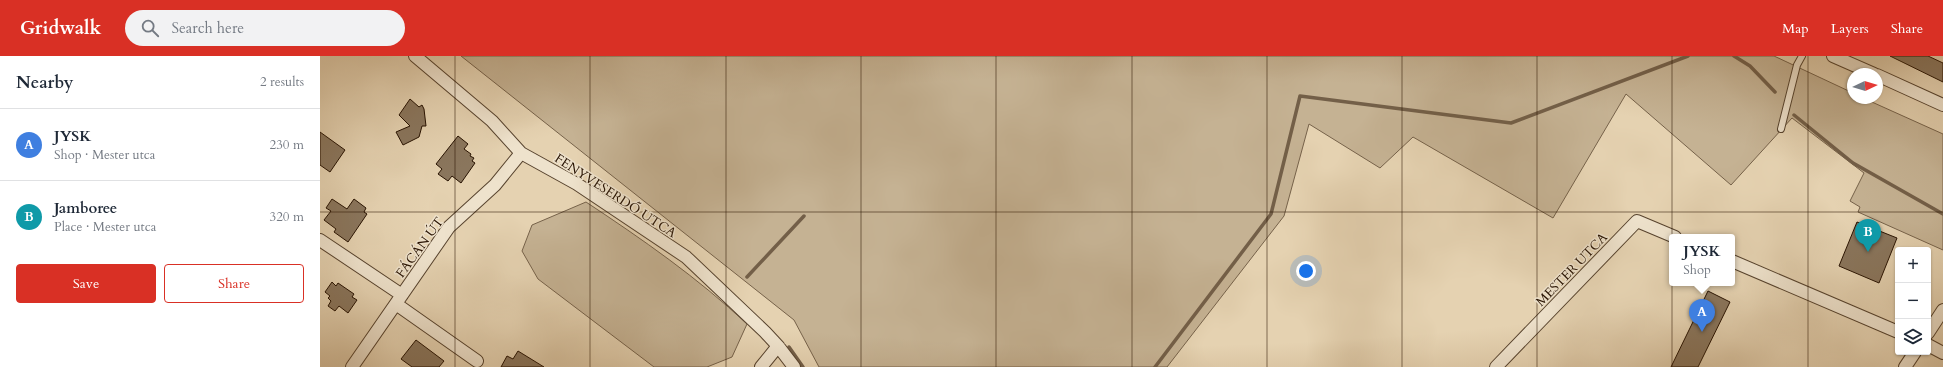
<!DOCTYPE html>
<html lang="en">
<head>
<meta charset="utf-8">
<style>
	:root { --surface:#fff; --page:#f2f2f3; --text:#1f2937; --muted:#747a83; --line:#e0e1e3; --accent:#d93025 }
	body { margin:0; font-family:Cardo,serif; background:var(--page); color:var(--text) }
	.controls { position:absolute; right:12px; bottom:12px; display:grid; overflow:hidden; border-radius:4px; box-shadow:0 1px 3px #0004 }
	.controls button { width:36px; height:36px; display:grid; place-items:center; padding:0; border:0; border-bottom:1px solid var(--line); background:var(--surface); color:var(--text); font:20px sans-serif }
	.compass { position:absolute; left:1527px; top:12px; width:36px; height:36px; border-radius:50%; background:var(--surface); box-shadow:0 1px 3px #0004; rotate:86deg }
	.you { position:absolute; left:986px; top:215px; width:14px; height:14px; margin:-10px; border:3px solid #fff; border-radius:50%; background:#1a73e8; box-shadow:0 0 0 6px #1a73e833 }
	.badge { display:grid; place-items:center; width:26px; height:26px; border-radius:50%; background:var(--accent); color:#fff; font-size:13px; font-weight:700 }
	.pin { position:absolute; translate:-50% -33px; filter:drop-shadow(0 1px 2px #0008) }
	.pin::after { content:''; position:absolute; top:21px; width:14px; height:12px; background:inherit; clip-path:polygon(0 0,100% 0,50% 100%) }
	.popup { position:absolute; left:1349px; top:178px; width:66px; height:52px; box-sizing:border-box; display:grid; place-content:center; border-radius:4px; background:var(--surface); filter:drop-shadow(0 1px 3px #0005); font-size:13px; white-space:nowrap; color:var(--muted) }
	.popup b { font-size:15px; color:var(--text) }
	.popup::after { content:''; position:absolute; left:50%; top:100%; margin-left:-8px; border:8px solid transparent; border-top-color:var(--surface) }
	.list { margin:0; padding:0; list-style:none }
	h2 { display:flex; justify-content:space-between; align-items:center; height:52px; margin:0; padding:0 16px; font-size:17px }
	h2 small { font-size:13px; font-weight:400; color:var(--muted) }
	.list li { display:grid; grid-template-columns:26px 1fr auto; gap:12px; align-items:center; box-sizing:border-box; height:72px; padding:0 16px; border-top:1px solid var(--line) }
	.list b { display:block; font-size:15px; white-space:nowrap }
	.list p { margin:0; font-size:13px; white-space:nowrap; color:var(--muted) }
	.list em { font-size:13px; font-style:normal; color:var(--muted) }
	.actions { display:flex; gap:8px; padding:12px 16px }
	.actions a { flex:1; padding:9px 0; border:1px solid var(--accent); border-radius:4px; text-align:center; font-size:14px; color:var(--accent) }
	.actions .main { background:var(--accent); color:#fff }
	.icon { flex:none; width:22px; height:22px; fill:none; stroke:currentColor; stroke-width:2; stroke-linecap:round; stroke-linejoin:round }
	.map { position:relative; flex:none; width:1623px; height:311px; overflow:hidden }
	header { display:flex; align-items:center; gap:24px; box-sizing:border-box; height:56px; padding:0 20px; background:var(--accent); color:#fff }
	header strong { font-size:19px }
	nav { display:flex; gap:22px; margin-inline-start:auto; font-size:14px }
	.search { width:280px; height:36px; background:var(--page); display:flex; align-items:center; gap:10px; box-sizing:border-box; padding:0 14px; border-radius:22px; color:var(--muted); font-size:15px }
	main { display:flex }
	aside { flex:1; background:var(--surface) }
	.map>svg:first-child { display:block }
	.green { fill:#c5b293; stroke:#76624a }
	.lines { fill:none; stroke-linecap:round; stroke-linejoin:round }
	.stream { stroke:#735f48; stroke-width:3.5 }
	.building { fill:#8a765d; stroke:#281302 }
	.service-casing { stroke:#57432e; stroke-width:8 }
	.minor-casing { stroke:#57432e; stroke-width:14 }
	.service { stroke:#eee2cc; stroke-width:6 }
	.minor { stroke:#eee2cc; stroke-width:12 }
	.grid { fill:none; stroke:#281302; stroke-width:1; stroke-opacity:0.55 }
	.labels { text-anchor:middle; stroke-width:3; stroke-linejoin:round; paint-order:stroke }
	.street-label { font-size:13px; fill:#281302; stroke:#eee2cc }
</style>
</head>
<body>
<header>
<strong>Gridwalk</strong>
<div class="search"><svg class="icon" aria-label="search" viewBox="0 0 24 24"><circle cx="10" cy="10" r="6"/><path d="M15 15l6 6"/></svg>Search here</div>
<nav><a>Map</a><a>Layers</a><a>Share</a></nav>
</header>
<main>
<aside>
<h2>Nearby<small>2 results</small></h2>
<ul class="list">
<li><span class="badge" style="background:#3f7fe0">A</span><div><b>JYSK</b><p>Shop · Mester utca</p></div><em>230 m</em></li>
<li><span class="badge" style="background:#0f9aa8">B</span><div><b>Jamboree</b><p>Place · Mester utca</p></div><em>320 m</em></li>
</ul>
<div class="actions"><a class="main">Save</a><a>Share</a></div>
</aside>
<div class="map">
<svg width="1623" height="311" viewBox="0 0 1623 311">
	<rect width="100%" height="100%" fill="#e5d2b1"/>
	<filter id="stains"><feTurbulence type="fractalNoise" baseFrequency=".005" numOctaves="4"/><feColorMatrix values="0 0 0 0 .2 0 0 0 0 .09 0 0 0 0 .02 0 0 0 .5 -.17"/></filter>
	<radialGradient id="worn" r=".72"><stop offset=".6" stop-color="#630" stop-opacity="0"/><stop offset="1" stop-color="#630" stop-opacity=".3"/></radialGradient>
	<path class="green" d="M 141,0 L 1454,0 L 1533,37 L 1533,42 L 1543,42 L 1623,78 L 1623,194 L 1538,156 L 1540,151 L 1530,145 L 1544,117 L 1472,62 L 1411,129 L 1306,38 L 1233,162 L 1093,81 L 1060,112 L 989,68 L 964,160 L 847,311 L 499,311 L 474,264 Z
		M 266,146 C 322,183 378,222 427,268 L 412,301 L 387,311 L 334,311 L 218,223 L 202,195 L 212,169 Z"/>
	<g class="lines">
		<path class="stream" d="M 1414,0 L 1430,10 L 1455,36
			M 1474,59 L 1533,107 L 1623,158
			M 427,221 L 484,160
			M 469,291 L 483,311
			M 835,311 L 951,158 L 980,40 L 1191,67 L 1368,0"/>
	</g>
	<path class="building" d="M 1570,0 L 1608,0 L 1623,7 L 1623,26 Z
		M 90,43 L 99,51 L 102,49 L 104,53 L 106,70 L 102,70 L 99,81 L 83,89 L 76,76 L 90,70 L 79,59 Z
		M 0,76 L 25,94 L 10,116 L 0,109 Z
		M 138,80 L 148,88 L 144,93 L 151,98 L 150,100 L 154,102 L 152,105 L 155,107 L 141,127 L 132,120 L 128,125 L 118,118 L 122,113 L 116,108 Z
		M 12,143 L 27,153 L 34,143 L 46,152 L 44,156 L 47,158 L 28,186 L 14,176 L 16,173 L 4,164 L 11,155 L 6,152 Z
		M 1537,166 L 1577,182 L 1559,227 L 1519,210 Z
		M 12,226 L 16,230 L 18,227 L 34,238 L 32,241 L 37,244 L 28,257 L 19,250 L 15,255 L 8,250 L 11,245 L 8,242 L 10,240 L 5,236 Z
		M 1388,235 L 1410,246 L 1378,311 L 1351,311 Z
		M 96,284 L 124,305 L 119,311 L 92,311 L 81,303 Z
		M 198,295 L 224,311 L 181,311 L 187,300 L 193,303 Z"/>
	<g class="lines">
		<defs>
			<path id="service" d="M 1461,73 L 1477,9 L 1482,0"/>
			<path id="minor" d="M 95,0 L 172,65 L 201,97 L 257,128 L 366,201 L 445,276 L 458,290 L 474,311
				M 1513,0 L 1554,18
				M 1557,19 L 1623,49
				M 0,184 L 82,239
				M 1412,205 L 1578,276
				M 76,248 L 157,305
				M 1608,277 L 1623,254
				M 1608,289 L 1623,297
				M 32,311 L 129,171 L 175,129 L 201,97
				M 441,311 L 458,290
				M 1176,311 L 1317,165 L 1355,181
				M 1585,311 L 1595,296"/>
		</defs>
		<use href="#service" class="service-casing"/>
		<use href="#minor" class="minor-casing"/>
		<use href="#service" class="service"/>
		<use href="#minor" class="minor"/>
	</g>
	<path class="grid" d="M 135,0 L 135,311M 270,0 L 270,311M 406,0 L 406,311M 541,0 L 541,311M 676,0 L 676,311M 812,0 L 812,311M 947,0 L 947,311M 1082,0 L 1082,311M 1217,0 L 1217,311M 1352,0 L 1352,311M 1488,0 L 1488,311M 0,156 L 1623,156"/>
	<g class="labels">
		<g class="street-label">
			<text transform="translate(296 139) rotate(33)" y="5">FENYVESERDŐ UTCA</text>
			<text transform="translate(99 191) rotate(-54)" y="5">FÁCÁN ÚT</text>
			<text transform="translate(1251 213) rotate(-46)" y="5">MESTER UTCA</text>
		</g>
	</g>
	<rect width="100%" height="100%" filter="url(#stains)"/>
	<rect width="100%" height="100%" fill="url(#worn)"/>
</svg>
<div class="controls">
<button>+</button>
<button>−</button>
<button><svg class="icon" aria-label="layers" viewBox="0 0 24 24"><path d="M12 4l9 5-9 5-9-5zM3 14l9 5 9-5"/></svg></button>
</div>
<svg class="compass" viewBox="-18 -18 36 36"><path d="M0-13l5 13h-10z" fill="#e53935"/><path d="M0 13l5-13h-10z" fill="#747a83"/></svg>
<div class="you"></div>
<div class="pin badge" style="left:1382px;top:276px;background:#3f7fe0">A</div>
<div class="popup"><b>JYSK</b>Shop</div>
<div class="pin badge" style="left:1548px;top:196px;background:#0f9aa8">B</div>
</div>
</main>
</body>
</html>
